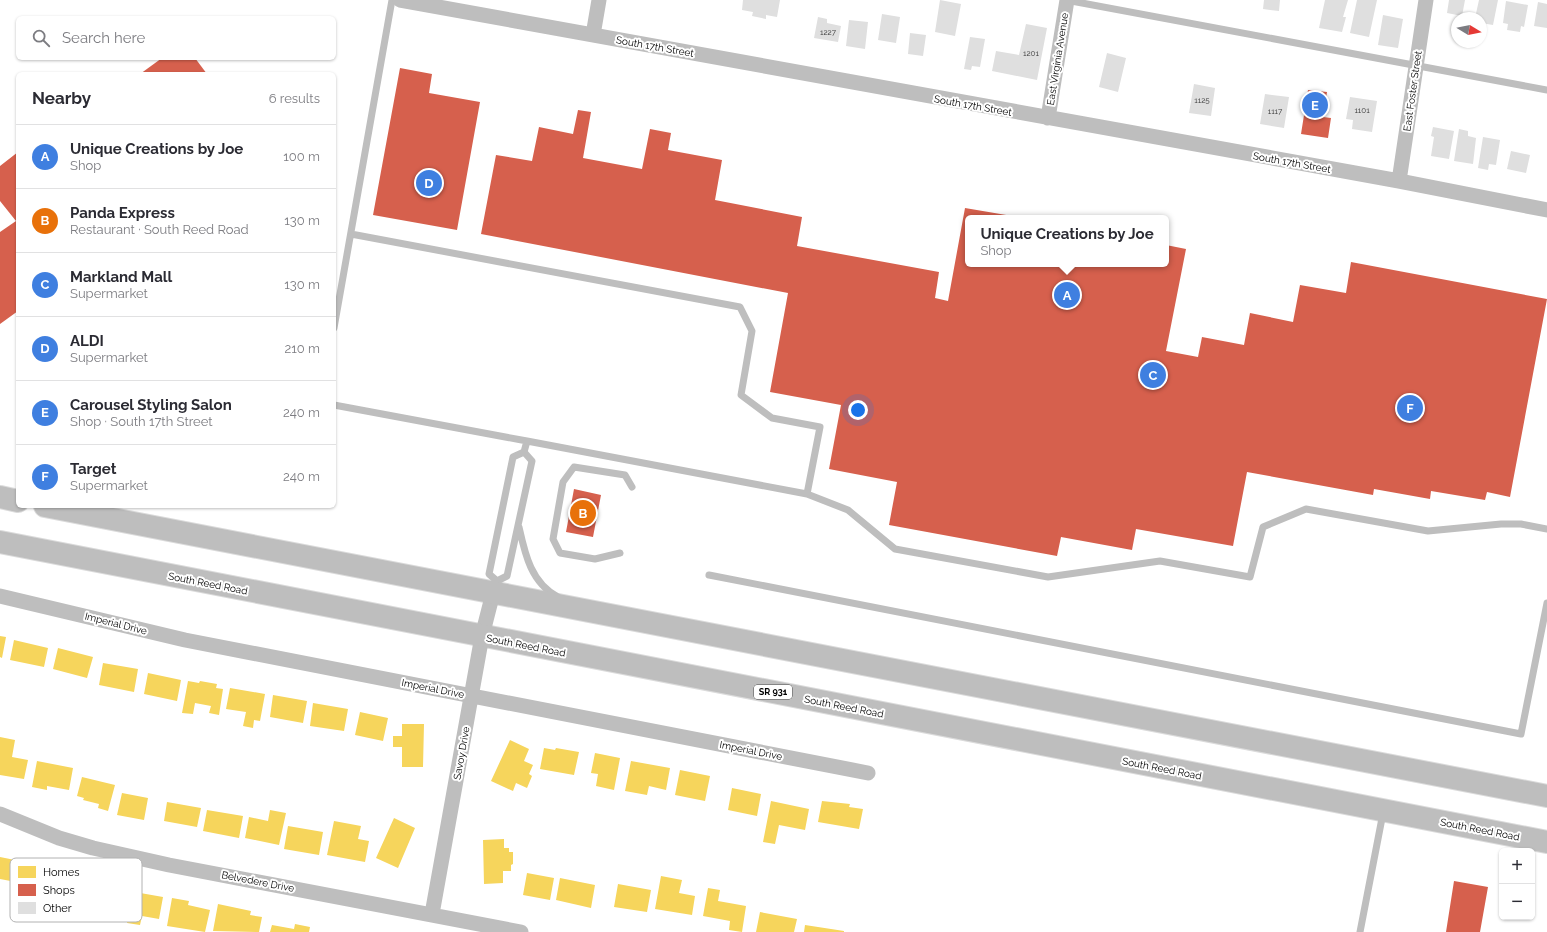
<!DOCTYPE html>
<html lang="en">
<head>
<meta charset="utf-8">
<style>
	:root { --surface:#fff; --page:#f2f2f3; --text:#2b2b33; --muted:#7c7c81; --line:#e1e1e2; --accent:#595959 }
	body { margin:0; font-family:Raleway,sans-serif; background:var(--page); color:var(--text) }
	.controls { position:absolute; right:12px; bottom:12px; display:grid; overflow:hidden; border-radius:6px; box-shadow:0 1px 3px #0004 }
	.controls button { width:36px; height:36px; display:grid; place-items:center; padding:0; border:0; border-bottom:1px solid var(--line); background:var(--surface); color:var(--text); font:20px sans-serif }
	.compass { position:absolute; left:1451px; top:12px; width:36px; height:36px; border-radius:50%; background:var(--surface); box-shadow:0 1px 3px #0004; rotate:100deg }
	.you { position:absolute; left:858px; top:410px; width:14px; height:14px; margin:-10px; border:3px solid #fff; border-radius:50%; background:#1a73e8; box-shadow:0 0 0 6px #1a73e833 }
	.badge { display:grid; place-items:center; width:26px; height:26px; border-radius:50%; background:var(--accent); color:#fff; font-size:13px; font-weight:700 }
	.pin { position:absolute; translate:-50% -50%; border:2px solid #fff; box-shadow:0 1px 4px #0006 }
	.popup { position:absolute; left:965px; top:215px; width:204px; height:52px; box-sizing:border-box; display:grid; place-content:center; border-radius:6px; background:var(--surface); filter:drop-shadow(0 1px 3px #0005); font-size:13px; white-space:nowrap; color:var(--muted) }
	.popup b { font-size:15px; color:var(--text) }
	.popup::after { content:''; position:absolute; left:50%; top:100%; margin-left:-8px; border:8px solid transparent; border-top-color:var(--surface) }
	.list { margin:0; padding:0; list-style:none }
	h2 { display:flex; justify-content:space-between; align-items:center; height:52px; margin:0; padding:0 16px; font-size:17px }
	h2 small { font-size:13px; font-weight:400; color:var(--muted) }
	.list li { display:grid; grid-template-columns:26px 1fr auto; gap:12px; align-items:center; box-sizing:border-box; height:64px; padding:0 16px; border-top:1px solid var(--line) }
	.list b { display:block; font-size:15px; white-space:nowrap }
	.list p { margin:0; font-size:13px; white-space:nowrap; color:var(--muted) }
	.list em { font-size:13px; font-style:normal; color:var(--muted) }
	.icon { flex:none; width:22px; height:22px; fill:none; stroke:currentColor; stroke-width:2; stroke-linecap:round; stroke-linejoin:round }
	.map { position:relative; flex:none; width:1547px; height:932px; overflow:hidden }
	.search { position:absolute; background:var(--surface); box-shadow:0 1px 3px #0004; left:16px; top:16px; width:320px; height:44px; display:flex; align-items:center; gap:10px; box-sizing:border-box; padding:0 14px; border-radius:6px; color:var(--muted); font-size:15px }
	.panel { position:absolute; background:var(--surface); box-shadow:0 1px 3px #0004; left:16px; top:72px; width:320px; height:436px; border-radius:6px }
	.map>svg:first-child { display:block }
	.homes { fill:#f6d55c }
	.shops { fill:#d6604d }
	.building { fill:#dfdfdf }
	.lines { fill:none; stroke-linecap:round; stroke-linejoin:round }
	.primary-casing { stroke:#dbdbdb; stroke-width:24 }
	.service { stroke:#bebebe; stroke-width:7 }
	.minor { stroke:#bebebe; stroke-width:15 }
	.primary { stroke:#bebebe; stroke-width:22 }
	.labels { text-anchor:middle; stroke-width:4; stroke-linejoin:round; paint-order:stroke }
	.number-label { font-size:8px; fill:#383838 }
	.shield { fill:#fff; stroke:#4c4c4c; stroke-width:1 }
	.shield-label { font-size:9px; font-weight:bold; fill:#000 }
	.street-label { font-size:10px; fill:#000; stroke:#fff }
	.key { fill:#fff; stroke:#b2b2b2; stroke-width:1 }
	.key-label { font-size:11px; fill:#000 }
</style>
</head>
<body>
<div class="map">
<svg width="1547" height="932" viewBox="0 0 1547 932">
	<rect width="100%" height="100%" fill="#fff"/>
	<path class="homes" d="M 0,636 L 6,637 L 2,658 L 0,657 Z
		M 14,640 L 48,648 L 44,667 L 10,660 Z
		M 58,648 L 93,657 L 87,678 L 53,669 Z
		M 103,663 L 138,669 L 134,692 L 99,685 Z
		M 148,673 L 181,680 L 177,701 L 144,694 Z
		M 188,681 L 199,683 L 200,681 L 217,684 L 216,688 L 223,689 L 219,715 L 209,713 L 211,706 L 195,703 L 193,714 L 182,713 Z
		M 230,688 L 265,694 L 260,721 L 254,720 L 253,728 L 243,726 L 246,712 L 226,709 Z
		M 273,695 L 307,701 L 303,723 L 270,717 Z
		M 313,703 L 348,709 L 344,731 L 310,726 Z
		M 360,712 L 388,718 L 383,741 L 355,735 Z
		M 402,724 L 424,724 L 423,767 L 402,767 L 402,747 L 393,747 L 393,736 L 402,736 Z
		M 0,737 L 15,740 L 12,757 L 28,760 L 24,779 L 0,775 Z
		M 510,740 L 529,749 L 524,761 L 533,765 L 529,774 L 532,776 L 527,788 L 516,783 L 513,791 L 491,781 Z
		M 544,748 L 555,750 L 556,748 L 579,752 L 574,775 L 540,769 Z
		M 595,753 L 620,758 L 614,790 L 596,786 L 598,774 L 591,773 Z
		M 37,761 L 73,768 L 69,790 L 47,786 L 47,790 L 32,787 Z
		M 631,761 L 670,768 L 666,790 L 649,786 L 647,795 L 625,791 Z
		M 680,770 L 710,776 L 705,801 L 675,795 Z
		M 82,777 L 115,785 L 108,811 L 98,808 L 99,804 L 83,800 L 84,798 L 77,796 Z
		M 732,788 L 761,794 L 757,816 L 728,810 Z
		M 122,793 L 148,798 L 144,820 L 117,815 Z
		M 771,801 L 809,809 L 805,830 L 779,825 L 775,844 L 763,842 Z
		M 822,801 L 850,804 L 849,807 L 863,809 L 859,829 L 818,822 Z
		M 167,802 L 201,808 L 197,827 L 164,821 Z
		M 207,810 L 243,816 L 239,838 L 203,831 Z
		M 270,810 L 286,813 L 279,845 L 245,838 L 249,817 L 268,821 Z
		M 394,818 L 415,828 L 398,868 L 376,858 Z
		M 334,821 L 361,826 L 358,839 L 369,841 L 365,862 L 327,855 Z
		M 288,826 L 323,832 L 319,855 L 284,849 Z
		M 504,839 L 504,848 L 509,848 L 509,852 L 513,852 L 513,864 L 511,865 L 511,871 L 503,871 L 503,883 L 484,884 L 483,840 Z
		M 0,857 L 25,862 L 21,883 L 0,879 Z
		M 29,871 L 72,878 L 68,901 L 26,894 Z
		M 527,873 L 554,878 L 550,900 L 523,895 Z
		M 661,876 L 682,880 L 679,893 L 695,896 L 692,915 L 655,909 Z
		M 560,878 L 595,885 L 591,908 L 556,900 Z
		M 82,880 L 96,883 L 95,892 L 114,895 L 111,914 L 78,909 Z
		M 618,884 L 651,890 L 647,912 L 614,907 Z
		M 708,888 L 720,890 L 718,901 L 746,906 L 742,932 L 729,930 L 730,921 L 703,916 Z
		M 129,891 L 163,897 L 159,919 L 142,916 L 140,925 L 127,923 L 128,914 L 125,913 Z
		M 172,898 L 189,901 L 188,905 L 210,910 L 205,932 L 167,926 Z
		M 218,904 L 251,911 L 250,915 L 262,917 L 259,932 L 213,931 Z
		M 760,912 L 797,919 L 794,932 L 756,932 Z
		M 295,924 L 310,927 L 309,932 L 270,932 L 272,925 L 294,929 Z
		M 805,925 L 844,931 L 844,932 L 804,932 Z"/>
	<path class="shops" d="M 162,58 L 195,58 L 207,74 L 140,74 Z
		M 400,68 L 432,74 L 429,93 L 480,102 L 457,230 L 373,215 Z
		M 1308,90 L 1327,92 L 1323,117 L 1331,118 L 1328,138 L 1301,134 Z
		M 578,110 L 591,112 L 583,158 L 642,169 L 650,129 L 671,133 L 668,150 L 722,160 L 715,200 L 802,217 L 797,246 L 939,272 L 935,298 L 948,301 L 965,208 L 1018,217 L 968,218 L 968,264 L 1166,264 L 1166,245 L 1186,249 L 1166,351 L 1198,357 L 1202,337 L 1244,345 L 1250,313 L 1293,322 L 1300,285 L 1346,293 L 1351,262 L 1547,299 L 1510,497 L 1487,492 L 1485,500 L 1431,491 L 1430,499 L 1374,489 L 1373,495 L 1247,472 L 1233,546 L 1136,529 L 1132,550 L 1061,537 L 1057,556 L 889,525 L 897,482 L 829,469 L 841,405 L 770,392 L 788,293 L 481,234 L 496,155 L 532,161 L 539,127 L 573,134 Z
		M 18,152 L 18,311 L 0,324 L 0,232 L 16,221 L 0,201 L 0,166 Z
		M 574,489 L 601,495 L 593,537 L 566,532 Z
		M 1454,881 L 1488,887 L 1480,932 L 1446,932 Z"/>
	<path class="building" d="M 743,0 L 780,0 L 777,17 L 766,15 L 766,19 L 752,16 L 753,12 L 742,10 Z
		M 940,0 L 961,4 L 955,36 L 935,32 Z
		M 1264,0 L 1280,0 L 1279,11 L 1263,9 Z
		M 1325,0 L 1348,0 L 1343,17 L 1346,17 L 1342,32 L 1319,28 Z
		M 1357,0 L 1377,0 L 1369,37 L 1350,33 Z
		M 1449,0 L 1465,0 L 1462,16 L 1447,13 Z
		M 1479,0 L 1498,0 L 1493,25 L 1481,23 L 1481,18 L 1475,18 Z
		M 1506,1 L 1528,5 L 1524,27 L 1521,26 L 1520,32 L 1507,30 L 1508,24 L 1503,23 Z
		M 1538,2 L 1547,4 L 1547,28 L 1534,26 Z
		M 882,14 L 900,17 L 896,43 L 878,40 Z
		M 1383,15 L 1403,19 L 1398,48 L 1378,45 Z
		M 818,17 L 827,19 L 827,23 L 841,26 L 838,42 L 814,38 Z
		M 849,20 L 868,22 L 865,49 L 846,46 Z
		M 1026,24 L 1047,28 L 1037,80 L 992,71 L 996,51 L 1019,55 Z
		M 910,33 L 926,35 L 923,56 L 908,54 Z
		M 970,37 L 985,39 L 980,67 L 972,66 L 971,70 L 964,69 Z
		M 1107,53 L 1126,58 L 1118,92 L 1099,87 Z
		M 1194,84 L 1215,88 L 1211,116 L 1189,113 Z
		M 1265,94 L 1289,97 L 1284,128 L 1260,124 Z
		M 1350,97 L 1377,101 L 1372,132 L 1352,129 L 1353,120 L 1346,119 Z
		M 1433,127 L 1454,131 L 1449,159 L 1431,156 L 1434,137 L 1431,136 Z
		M 1459,129 L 1468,131 L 1468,136 L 1476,138 L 1473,164 L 1454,161 Z
		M 1483,137 L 1500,140 L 1496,165 L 1489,164 L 1488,170 L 1478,168 Z
		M 1511,151 L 1530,155 L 1526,173 L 1507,169 Z"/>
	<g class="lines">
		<defs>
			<path id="primary" d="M 0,497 L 18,501
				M 45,506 L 1547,796
				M 0,542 L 1547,842"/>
		</defs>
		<use href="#primary" class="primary-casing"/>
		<path class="service" d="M 1066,0 L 1547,90
			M 351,234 L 740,307 L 752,331 L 741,395 L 772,418 L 820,427 L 807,494 L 848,510 L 895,549 L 1048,577 L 1160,561 L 1250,577 L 1263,527 L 1306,509 L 1428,531 L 1501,524 L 1521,524 L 1547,529
			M 334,328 L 392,0
			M 334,405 L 527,441 L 524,452
			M 527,441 L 807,494
			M 519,527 C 525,554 531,583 558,597
			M 620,553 L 595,559 L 560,553 L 553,539 L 563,482 L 574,467 L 625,475 L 632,487
			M 709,575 L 1521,734 L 1547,603
			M 497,581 L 489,574 L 513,457 L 524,452
			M 494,589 L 497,581 L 507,576 L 532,461 L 524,452
			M 1360,932 L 1383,813"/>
		<path class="minor" d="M 400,0 L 1399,181 L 1547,210
			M 593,35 L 599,0
			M 1048,118 L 1067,0
			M 1399,181 L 1426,0
			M 0,596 L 185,640 L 868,773
			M 0,814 L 59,838 L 93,848 L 169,865 L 521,932
			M 432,914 L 482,636 L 493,593"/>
		<use href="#primary" class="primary"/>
	</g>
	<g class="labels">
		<g class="number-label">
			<text x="828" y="35">1227</text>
			<text x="1031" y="56">1201</text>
			<text x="1202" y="103">1125</text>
			<text x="1362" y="113">1101</text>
			<text x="1275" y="114">1117</text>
		</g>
		<rect class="shield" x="754" y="685" width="38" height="14" rx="3"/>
		<g class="shield-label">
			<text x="773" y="695">SR 931</text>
		</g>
		<g class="street-label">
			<text transform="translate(655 46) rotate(10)" y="4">South 17th Street</text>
			<text transform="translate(1057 59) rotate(-81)" y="4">East Virginia Avenue</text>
			<text transform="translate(1412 91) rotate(-82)" y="4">East Foster Street</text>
			<text transform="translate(973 105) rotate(10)" y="4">South 17th Street</text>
			<text transform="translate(1292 162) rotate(10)" y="4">South 17th Street</text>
			<text transform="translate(208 583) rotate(11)" y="4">South Reed Road</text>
			<text transform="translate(116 623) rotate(14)" y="4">Imperial Drive</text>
			<text transform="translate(526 645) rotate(11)" y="4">South Reed Road</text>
			<text transform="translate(433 688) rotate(11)" y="4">Imperial Drive</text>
			<text transform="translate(844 706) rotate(11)" y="4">South Reed Road</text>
			<text transform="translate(751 750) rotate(11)" y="4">Imperial Drive</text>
			<text transform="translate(461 753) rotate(-80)" y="4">Savoy Drive</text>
			<text transform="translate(1162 768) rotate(11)" y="4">South Reed Road</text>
			<text transform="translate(1480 829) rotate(11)" y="4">South Reed Road</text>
			<text transform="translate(258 881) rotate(11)" y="4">Belvedere Drive</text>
		</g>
	</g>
	<rect x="10" y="858" width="132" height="64" rx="6" class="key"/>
	<rect x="18" y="866" width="18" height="12" fill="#f6d55c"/>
	<rect x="18" y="884" width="18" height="12" fill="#d6604d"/>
	<rect x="18" y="902" width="18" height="12" fill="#dfdfdf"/>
	<g class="key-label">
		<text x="43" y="876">Homes</text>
		<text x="43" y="894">Shops</text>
		<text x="43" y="912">Other</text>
	</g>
</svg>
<div class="controls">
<button>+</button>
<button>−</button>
</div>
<svg class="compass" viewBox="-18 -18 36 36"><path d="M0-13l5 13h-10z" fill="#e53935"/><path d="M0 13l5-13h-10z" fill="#7c7c81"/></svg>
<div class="you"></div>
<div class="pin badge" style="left:1067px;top:295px;background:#3f7fe0">A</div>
<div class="popup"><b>Unique Creations by Joe</b>Shop</div>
<div class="pin badge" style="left:583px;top:513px;background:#e8710a">B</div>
<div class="pin badge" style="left:1153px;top:375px;background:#3f7fe0">C</div>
<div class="pin badge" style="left:429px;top:183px;background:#3f7fe0">D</div>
<div class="pin badge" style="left:1315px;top:105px;background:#3f7fe0">E</div>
<div class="pin badge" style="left:1410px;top:408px;background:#3f7fe0">F</div>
<div class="search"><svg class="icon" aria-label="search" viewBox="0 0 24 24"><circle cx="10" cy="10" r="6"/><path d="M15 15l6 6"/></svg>Search here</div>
<section class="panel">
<h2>Nearby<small>6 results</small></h2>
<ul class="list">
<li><span class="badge" style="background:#3f7fe0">A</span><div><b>Unique Creations by Joe</b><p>Shop</p></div><em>100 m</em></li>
<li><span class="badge" style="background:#e8710a">B</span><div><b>Panda Express</b><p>Restaurant · South Reed Road</p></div><em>130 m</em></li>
<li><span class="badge" style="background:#3f7fe0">C</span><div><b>Markland Mall</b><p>Supermarket</p></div><em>130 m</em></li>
<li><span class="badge" style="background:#3f7fe0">D</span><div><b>ALDI</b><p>Supermarket</p></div><em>210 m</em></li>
<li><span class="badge" style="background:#3f7fe0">E</span><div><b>Carousel Styling Salon</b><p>Shop · South 17th Street</p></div><em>240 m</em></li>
<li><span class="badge" style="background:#3f7fe0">F</span><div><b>Target</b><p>Supermarket</p></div><em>240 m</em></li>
</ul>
</section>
</div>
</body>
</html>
